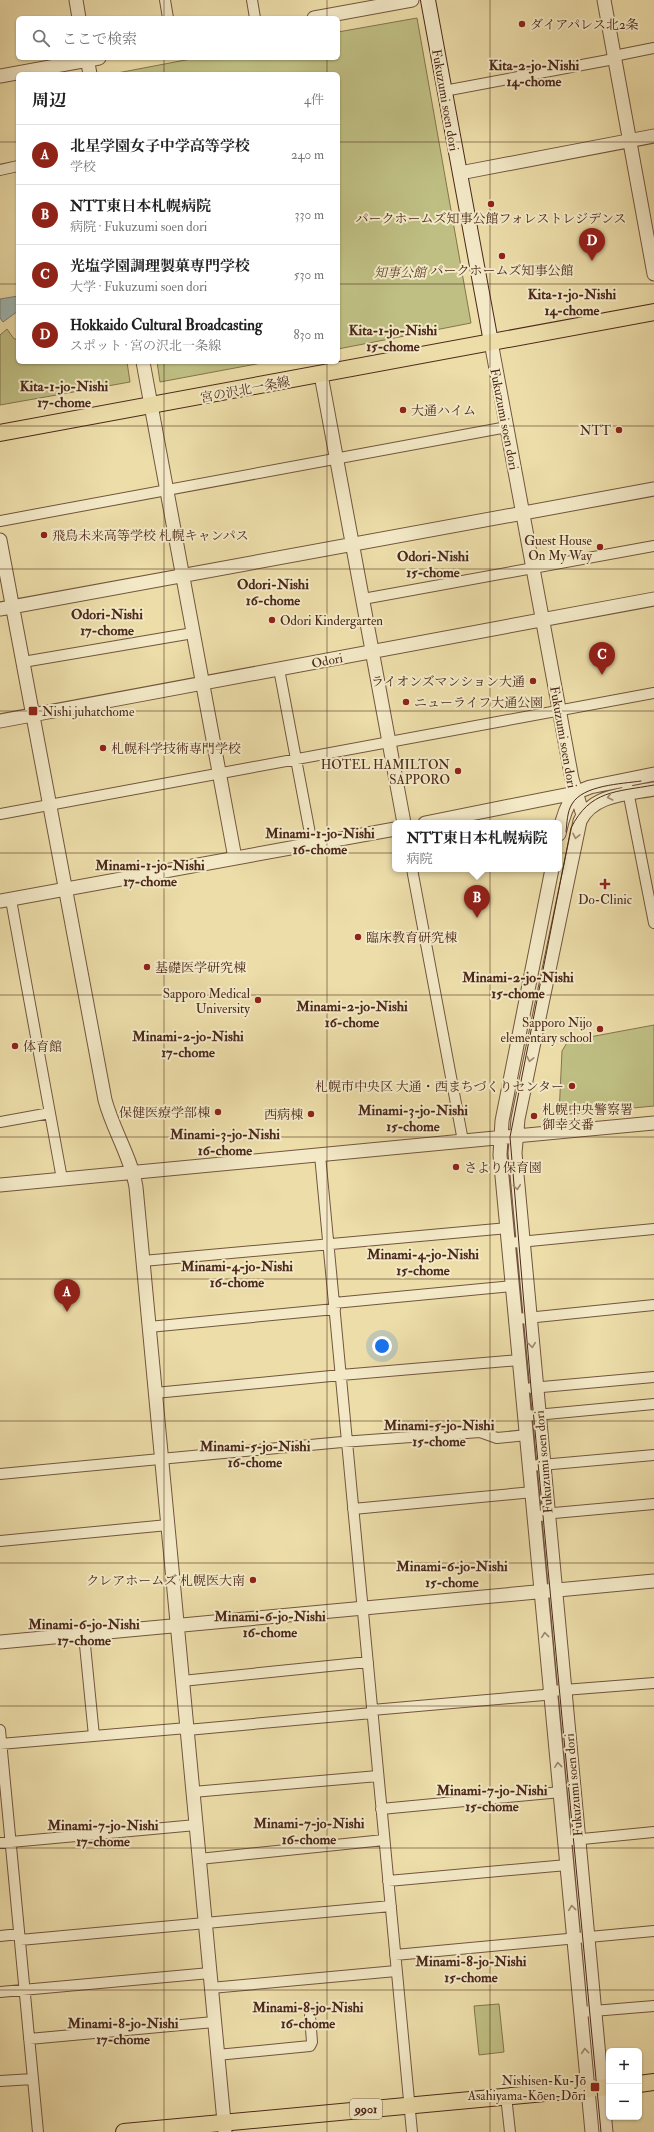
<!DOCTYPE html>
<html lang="ja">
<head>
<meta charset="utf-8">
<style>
	:root { --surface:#fff; --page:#f2f2f2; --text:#222; --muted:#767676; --line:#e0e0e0; --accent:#8f2418 }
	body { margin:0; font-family:"IM FELL Double Pica","Noto Serif JP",serif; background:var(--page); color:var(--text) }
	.controls { position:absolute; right:12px; bottom:12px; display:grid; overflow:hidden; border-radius:6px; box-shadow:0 1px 3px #0004 }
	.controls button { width:36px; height:36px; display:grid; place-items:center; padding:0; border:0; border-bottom:1px solid var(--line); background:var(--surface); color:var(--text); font:20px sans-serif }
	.you { position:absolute; left:382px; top:1346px; width:14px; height:14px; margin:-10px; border:3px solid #fff; border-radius:50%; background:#1a73e8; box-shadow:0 0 0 6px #1a73e833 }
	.badge { display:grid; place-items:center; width:26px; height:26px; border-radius:50%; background:var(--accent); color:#fff; font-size:13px; font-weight:700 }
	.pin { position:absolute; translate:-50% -33px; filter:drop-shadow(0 1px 2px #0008) }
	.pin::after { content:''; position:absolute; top:21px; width:14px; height:12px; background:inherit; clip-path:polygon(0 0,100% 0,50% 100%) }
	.popup { position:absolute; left:392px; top:820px; width:170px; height:52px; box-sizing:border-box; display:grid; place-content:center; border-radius:6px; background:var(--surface); filter:drop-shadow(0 1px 3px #0005); font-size:13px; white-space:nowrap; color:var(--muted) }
	.popup b { font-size:15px; color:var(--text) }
	.popup::after { content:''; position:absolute; left:50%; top:100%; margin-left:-8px; border:8px solid transparent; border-top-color:var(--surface) }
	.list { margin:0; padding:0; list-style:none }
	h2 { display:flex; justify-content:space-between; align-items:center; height:52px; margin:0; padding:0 16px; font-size:17px }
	h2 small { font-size:13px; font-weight:400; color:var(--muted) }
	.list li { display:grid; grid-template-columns:26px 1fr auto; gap:12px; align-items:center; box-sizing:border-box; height:60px; padding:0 16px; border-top:1px solid var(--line) }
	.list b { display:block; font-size:15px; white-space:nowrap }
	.list p { margin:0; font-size:13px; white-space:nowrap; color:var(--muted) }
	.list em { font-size:13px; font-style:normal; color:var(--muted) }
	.icon { flex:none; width:22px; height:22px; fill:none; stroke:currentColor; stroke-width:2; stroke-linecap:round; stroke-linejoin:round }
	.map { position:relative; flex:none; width:654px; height:2132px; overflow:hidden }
	.search { position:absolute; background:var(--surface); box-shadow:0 1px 3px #0004; left:16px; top:16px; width:324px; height:44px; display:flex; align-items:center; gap:10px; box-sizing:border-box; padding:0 14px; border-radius:6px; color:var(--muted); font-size:15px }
	.panel { position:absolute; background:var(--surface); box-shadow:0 1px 3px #0004; left:16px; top:72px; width:324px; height:292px; border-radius:6px }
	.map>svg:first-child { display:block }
	.green { fill:#bfbf83; stroke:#85744e }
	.water { fill:#9fb8b5; stroke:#7d7e77 }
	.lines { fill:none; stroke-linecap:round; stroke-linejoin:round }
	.minor-casing { stroke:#73553e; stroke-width:12 }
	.tertiary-casing { stroke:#73553e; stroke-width:15 }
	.secondary-casing { stroke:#4b281a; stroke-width:16 }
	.primary-casing { stroke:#4b281a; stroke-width:18 }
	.minor { stroke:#f3e9c7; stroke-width:10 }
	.tertiary { stroke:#f3e9c7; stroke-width:13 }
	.secondary { stroke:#f3e9c7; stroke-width:14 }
	.primary { stroke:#ecdda9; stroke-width:16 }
	.tram { stroke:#4b281a; stroke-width:1 }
	.oneway { stroke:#9f8870 }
	.grid { fill:none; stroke:#4b281a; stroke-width:1; stroke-opacity:0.55 }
	.poi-dot { fill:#8f2418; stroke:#f3e9c7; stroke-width:1.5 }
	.labels { text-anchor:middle; stroke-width:4; stroke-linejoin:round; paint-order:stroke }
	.shield { fill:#f3e9c7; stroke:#7d624e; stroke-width:1 }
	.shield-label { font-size:12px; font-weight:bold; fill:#4b281a }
	.poi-label { font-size:13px; fill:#4b281a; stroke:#f3e9c7; text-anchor:start }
	.street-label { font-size:13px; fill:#4b281a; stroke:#f3e9c7 }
	.park-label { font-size:13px; font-style:italic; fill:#62462f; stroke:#f3e9c7 }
	.neighbourhood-label { font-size:14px; font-weight:bold; fill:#4b281a; stroke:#f3e9c7 }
</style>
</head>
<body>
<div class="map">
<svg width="654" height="2132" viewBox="0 0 654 2132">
	<rect width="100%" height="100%" fill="#ecdda9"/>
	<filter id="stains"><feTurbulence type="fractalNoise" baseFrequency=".005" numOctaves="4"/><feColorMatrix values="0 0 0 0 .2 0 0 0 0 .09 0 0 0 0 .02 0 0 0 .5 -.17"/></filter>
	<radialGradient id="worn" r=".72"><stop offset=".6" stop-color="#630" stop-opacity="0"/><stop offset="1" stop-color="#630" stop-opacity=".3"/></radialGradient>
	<path class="green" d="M 417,18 L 471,323 L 338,349 L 338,74 L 112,74 L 196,58 L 338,58 L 338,32 Z
		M 7,329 L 14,339 L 18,339 L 18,362 L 127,362 L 130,382 L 0,405 L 0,335 Z
		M 157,362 L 267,362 L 160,382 Z
		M 654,1025 L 654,1106 L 559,1115 L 562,1051 L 568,1041 Z
		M 499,2004 L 504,2052 L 479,2055 L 474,2006 Z"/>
	<path class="water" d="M 18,296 L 18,311 L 3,322 L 0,318 L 0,299 Z"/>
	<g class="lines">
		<defs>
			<path id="minor" d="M 165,0 L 168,18
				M 252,0 L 255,18
				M 614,56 L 654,48
				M 444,91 L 614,59
				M 0,170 L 18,166
				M 0,521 L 507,427
				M 363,599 L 654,546
				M 23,662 L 193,633
				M 279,669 L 312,844
				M 627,786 L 654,923
				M 0,814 L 654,693
				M 412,869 L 463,1141
				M 11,900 L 62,1179
				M 0,1122 L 50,1113
				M 320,1155 L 412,2132
				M 509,1243 L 654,1229
				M 143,1261 L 508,1228
				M 334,1303 L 513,1286
				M 517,1319 L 654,1305
				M 149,1327 L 335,1309
				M 531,1388 L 654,1377
				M 155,1393 L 341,1375 L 520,1360
				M 525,1416 L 654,1404
				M 530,1466 L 654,1455
				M 0,1474 L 342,1442 L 480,1432 L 497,1438 L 527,1435
				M 353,1509 L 533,1492
				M 535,1517 L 554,1513 L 654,1504
				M 0,1541 L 168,1525
				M 84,1635 L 94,1736
				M 182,1681 L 368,1662
				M 372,1710 L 544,1695 L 551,1691 L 654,1683
				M 0,1730 L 38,2132
				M 187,1730 L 372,1713
				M 0,1744 L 187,1728
				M 193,1792 L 378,1776
				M 381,1809 L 561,1792
				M 572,1840 L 654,1832
				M 0,1843 L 196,1825
				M 199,1859 L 384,1840
				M 388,1881 L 567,1865
				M 0,1936 L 19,1934
				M 20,1940 L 391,1906
				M 395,1955 L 654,1931
				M 211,1988 L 396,1971
				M 0,1992 L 210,1973
				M 581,2012 L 654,2006
				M 29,2039 L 214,2022
				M 217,2055 L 310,2046 L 312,2042 L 310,2016
				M 0,2081 L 33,2079
				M 506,2096 L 510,2132"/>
			<path id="tertiary" d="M 76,0 L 79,18
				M 604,0 L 654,274
				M 314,18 L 412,0
				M 87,58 L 90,74
				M 0,76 L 99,58
				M 460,173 L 654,136
				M 491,342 L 572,779 L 583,815
				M 143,362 L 235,858
				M 321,375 L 404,823
				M 0,540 L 105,1100 C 113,1130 131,1157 136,1187 L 225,2132
				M 0,609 L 654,489
				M 0,721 L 654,599
				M 425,823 L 575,793 L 590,787 L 654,774
				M 559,834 C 562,819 566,806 575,793
				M 552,869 L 502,1121 L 500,1155 L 592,2132
				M 0,901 L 395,829
				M 0,1185 L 654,1123
				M 0,1642 L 654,1581
				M 606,2132 L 515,1153 L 518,1119 L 580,821 C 593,794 628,794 654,789"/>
			<path id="secondary" d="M 428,0 L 491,342"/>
			<path id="primary" d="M 0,433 L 654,312
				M 639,2084 L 654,2082
				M 124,2132 L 609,2087"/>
		</defs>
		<use href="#minor" class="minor-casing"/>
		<use href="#tertiary" class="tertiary-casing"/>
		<use href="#secondary" class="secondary-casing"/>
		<use href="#primary" class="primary-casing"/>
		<use href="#minor" class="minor"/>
		<use href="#tertiary" class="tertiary"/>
		<use href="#secondary" class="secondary"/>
		<use href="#primary" class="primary"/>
		<path class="tram" d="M 566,832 C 567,823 567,812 572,804 C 583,785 621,784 641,781
			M 601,2132 L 531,1388 L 510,1137 L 571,828 C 590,790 616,792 654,785"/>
	</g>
	<defs><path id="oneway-chevron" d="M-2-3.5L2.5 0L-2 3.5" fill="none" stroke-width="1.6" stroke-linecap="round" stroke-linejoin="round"/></defs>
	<g class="oneway">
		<use href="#oneway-chevron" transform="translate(610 797) rotate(166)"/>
		<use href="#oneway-chevron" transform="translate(576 836) rotate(102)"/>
		<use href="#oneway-chevron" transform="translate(530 1059) rotate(102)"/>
		<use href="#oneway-chevron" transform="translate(517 1187) rotate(85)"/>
		<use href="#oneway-chevron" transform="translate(532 1345) rotate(84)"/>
		<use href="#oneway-chevron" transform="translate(545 1635) rotate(-96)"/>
		<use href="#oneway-chevron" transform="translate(558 1765) rotate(-96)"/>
		<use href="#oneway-chevron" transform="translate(572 1908) rotate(-96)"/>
		<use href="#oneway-chevron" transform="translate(585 2051) rotate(-95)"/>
	</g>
	<path class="grid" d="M 164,0 L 164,18M 327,0 L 327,18M 490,0 L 490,2132M 164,58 L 164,74M 327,58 L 327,74M 0,142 L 18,142M 338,142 L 654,142M 0,284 L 18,284M 338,284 L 654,284M 164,362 L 164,2132M 327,362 L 327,2132M 0,426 L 654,426M 0,569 L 654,569M 0,711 L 654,711M 0,853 L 654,853M 0,995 L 654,995M 0,1137 L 654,1137M 0,1279 L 654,1279M 0,1421 L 654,1421M 0,1563 L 654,1563M 0,1706 L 654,1706M 0,1848 L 654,1848M 0,1990 L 654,1990"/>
	<g class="poi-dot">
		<circle cx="522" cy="24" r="4"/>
		<circle cx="491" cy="204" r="4"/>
		<circle cx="502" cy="256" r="4"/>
		<circle cx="403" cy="410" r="4"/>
		<circle cx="619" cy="430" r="4"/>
		<circle cx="44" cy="535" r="4"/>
		<circle cx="600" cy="547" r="4"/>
		<circle cx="272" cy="620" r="4"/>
		<circle cx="533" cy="681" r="4"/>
		<circle cx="406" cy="702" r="4"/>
		<rect x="28" y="706" width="10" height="10" rx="2"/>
		<circle cx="103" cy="748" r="4"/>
		<circle cx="458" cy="771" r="4"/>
		<path d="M603 878h4v4h4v4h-4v4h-4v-4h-4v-4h4z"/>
		<circle cx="358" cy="937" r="4"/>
		<circle cx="147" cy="967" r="4"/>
		<circle cx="258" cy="1000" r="4"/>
		<circle cx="600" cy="1029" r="4"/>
		<circle cx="15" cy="1046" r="4"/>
		<circle cx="572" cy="1086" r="4"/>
		<circle cx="218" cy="1112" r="4"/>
		<circle cx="311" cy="1114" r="4"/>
		<circle cx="534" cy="1116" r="4"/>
		<circle cx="456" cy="1167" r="4"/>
		<circle cx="253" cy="1580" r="4"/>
		<rect x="590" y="2082" width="10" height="10" rx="2"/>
	</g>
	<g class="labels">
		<rect class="shield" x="350" y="2099" width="32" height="20" rx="3"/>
		<g class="shield-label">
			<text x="366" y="2113">9901</text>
		</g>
		<g class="poi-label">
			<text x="530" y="29">ダイアパレス北2条</text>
			<text x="491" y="223" text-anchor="middle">パークホームズ知事公館フォレストレジデンス</text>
			<text x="502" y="275" text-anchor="middle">パークホームズ知事公館</text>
			<text x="411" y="415">大通ハイム</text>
			<text x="611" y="435" text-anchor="end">NTT</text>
			<text x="52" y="540">飛鳥未来高等学校 札幌キャンパス</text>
			<text x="592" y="545" text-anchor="end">Guest House<tspan x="592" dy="15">On My Way</tspan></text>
			<text x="280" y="625">Odori Kindergarten</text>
			<text x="525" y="686" text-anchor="end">ライオンズマンション大通</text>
			<text x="414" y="707">ニューライフ大通公園</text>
			<text x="42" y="716">Nishi juhatchome</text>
			<text x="111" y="753">札幌科学技術専門学校</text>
			<text x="450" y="769" text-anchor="end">HOTEL HAMILTON<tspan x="450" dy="15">SAPPORO</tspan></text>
			<text x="605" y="904" text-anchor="middle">Do-Clinic</text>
			<text x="366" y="942">臨床教育研究棟</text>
			<text x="155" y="972">基礎医学研究棟</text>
			<text x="250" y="998" text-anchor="end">Sapporo Medical<tspan x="250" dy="15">University</tspan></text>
			<text x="592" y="1027" text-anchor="end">Sapporo Nijo<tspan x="592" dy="15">elementary school</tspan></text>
			<text x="23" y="1051">体育館</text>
			<text x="564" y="1091" text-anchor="end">札幌市中央区 大通・西まちづくりセンター</text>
			<text x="542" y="1114">札幌中央警察署<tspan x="542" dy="15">御幸交番</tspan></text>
			<text x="210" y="1117" text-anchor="end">保健医療学部棟</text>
			<text x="303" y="1119" text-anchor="end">西病棟</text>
			<text x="464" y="1172">さより保育園</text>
			<text x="245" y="1585" text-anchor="end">クレアホームズ 札幌医大南</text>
			<text x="586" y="2085" text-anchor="end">Nishisen-Ku-Jō<tspan x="586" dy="15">Asahiyama-Kōen-Dōri</tspan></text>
		</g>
		<g class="street-label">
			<text transform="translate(446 100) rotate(80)" y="5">Fukuzumi soen dori</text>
			<text transform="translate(245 389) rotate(-11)" y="5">宮の沢北一条線</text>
			<text transform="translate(505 419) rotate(79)" y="5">Fukuzumi soen dori</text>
			<text transform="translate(327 660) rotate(-11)" y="5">Odori</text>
			<text transform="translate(564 737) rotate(80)" y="5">Fukuzumi soen dori</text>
			<text transform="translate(543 1462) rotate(-95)" y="5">Fukuzumi soen dori</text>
			<text transform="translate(573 1785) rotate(-95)" y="5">Fukuzumi soen dori</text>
		</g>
		<g class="park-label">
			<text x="400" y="277">知事公館</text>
		</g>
		<g class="neighbourhood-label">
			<text x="534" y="70">Kita-2-jo-Nishi<tspan x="534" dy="16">14-chome</tspan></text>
			<text x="572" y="299">Kita-1-jo-Nishi<tspan x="572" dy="16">14-chome</tspan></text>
			<text x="393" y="335">Kita-1-jo-Nishi<tspan x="393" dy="16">15-chome</tspan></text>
			<text x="64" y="391">Kita-1-jo-Nishi<tspan x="64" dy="16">17-chome</tspan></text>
			<text x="433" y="561">Odori-Nishi<tspan x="433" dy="16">15-chome</tspan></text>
			<text x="273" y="589">Odori-Nishi<tspan x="273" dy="16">16-chome</tspan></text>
			<text x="107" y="619">Odori-Nishi<tspan x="107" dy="16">17-chome</tspan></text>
			<text x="320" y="838">Minami-1-jo-Nishi<tspan x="320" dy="16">16-chome</tspan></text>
			<text x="150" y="870">Minami-1-jo-Nishi<tspan x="150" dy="16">17-chome</tspan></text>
			<text x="518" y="982">Minami-2-jo-Nishi<tspan x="518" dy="16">15-chome</tspan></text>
			<text x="352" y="1011">Minami-2-jo-Nishi<tspan x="352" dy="16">16-chome</tspan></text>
			<text x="188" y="1041">Minami-2-jo-Nishi<tspan x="188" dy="16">17-chome</tspan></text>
			<text x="413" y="1115">Minami-3-jo-Nishi<tspan x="413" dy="16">15-chome</tspan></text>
			<text x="225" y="1139">Minami-3-jo-Nishi<tspan x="225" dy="16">16-chome</tspan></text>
			<text x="423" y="1259">Minami-4-jo-Nishi<tspan x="423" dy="16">15-chome</tspan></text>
			<text x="237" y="1271">Minami-4-jo-Nishi<tspan x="237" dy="16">16-chome</tspan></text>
			<text x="439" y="1430">Minami-5-jo-Nishi<tspan x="439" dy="16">15-chome</tspan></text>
			<text x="255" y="1451">Minami-5-jo-Nishi<tspan x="255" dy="16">16-chome</tspan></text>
			<text x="452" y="1571">Minami-6-jo-Nishi<tspan x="452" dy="16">15-chome</tspan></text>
			<text x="270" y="1621">Minami-6-jo-Nishi<tspan x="270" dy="16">16-chome</tspan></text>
			<text x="84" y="1629">Minami-6-jo-Nishi<tspan x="84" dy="16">17-chome</tspan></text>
			<text x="492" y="1795">Minami-7-jo-Nishi<tspan x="492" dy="16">15-chome</tspan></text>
			<text x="309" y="1828">Minami-7-jo-Nishi<tspan x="309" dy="16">16-chome</tspan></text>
			<text x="103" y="1830">Minami-7-jo-Nishi<tspan x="103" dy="16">17-chome</tspan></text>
			<text x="471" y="1966">Minami-8-jo-Nishi<tspan x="471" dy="16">15-chome</tspan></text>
			<text x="308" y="2012">Minami-8-jo-Nishi<tspan x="308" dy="16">16-chome</tspan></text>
			<text x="123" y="2028">Minami-8-jo-Nishi<tspan x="123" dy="16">17-chome</tspan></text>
		</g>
	</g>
	<rect width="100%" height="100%" filter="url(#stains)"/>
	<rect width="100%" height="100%" fill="url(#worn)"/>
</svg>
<div class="controls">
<button>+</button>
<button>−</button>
</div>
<div class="you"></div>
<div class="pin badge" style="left:67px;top:1312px">A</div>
<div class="pin badge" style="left:477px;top:918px">B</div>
<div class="popup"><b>NTT東日本札幌病院</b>病院</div>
<div class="pin badge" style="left:602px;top:675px">C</div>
<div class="pin badge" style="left:592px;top:261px">D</div>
<div class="search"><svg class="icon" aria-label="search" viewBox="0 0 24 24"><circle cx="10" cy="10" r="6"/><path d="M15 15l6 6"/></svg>ここで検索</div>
<section class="panel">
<h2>周辺<small>4件</small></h2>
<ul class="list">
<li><span class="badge">A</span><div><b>北星学園女子中学高等学校</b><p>学校</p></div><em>240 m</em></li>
<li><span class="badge">B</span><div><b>NTT東日本札幌病院</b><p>病院 · Fukuzumi soen dori</p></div><em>330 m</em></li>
<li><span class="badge">C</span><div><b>光塩学園調理製菓専門学校</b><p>大学 · Fukuzumi soen dori</p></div><em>530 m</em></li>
<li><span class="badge">D</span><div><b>Hokkaido Cultural Broadcasting</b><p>スポット · 宮の沢北一条線</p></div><em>830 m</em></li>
</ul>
</section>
</div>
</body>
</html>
